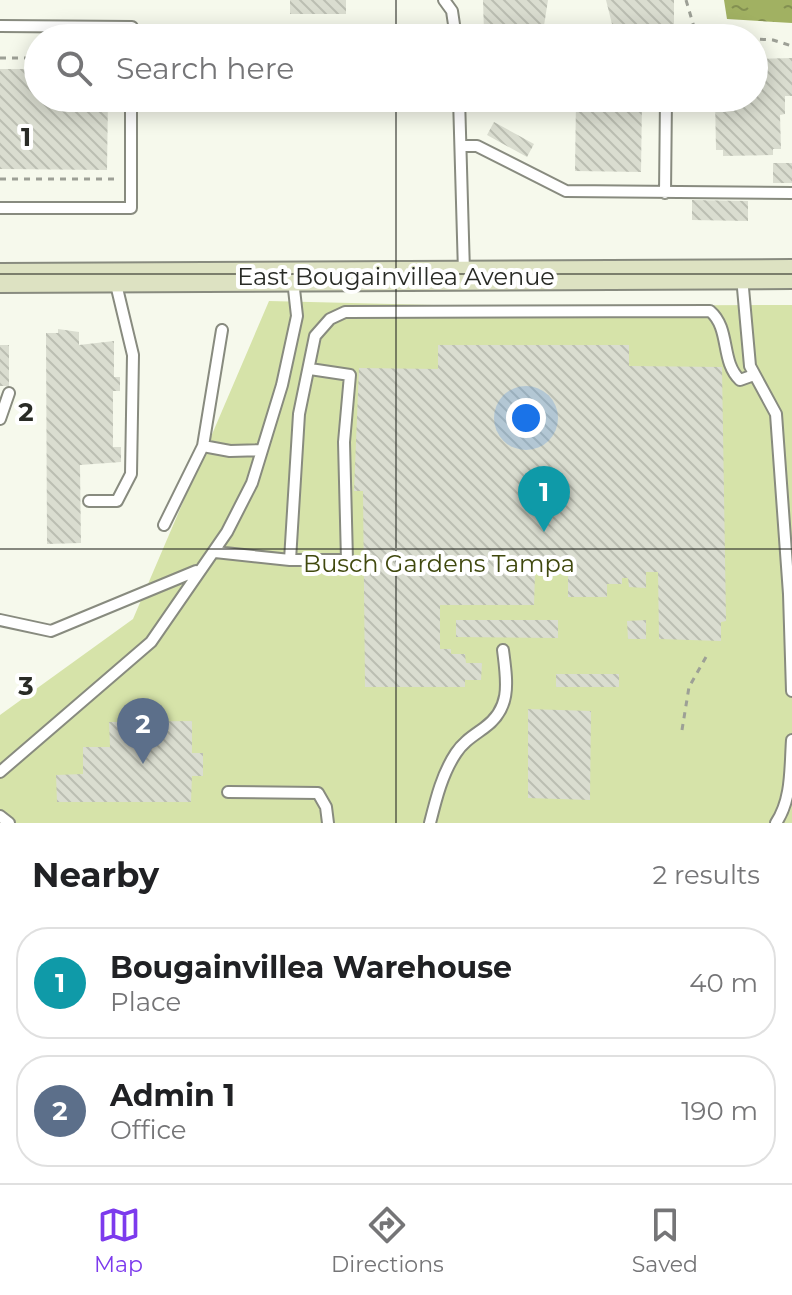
<!DOCTYPE html>
<html lang="en">
<head>
<meta charset="utf-8">
<style>
	:root { --surface:#fff; --page:#f2f2f2; --text:#202124; --muted:#757577; --line:#e0e0e0; --accent:#7c3aed }
	body { margin:0; font-family:Montserrat,sans-serif; background:var(--page); color:var(--text) }
	.you { position:absolute; left:526px; top:418px; width:28px; height:28px; margin:-20px; border:6px solid #fff; border-radius:50%; background:#1a73e8; box-shadow:0 0 0 12px #1a73e833 }
	.badge { display:grid; place-items:center; width:52px; height:52px; border-radius:50%; background:var(--accent); color:#fff; font-size:26px; font-weight:700 }
	.pin { position:absolute; translate:-50% -66px; filter:drop-shadow(0 2px 4px #0008) }
	.pin::after { content:''; position:absolute; top:42px; width:28px; height:24px; background:inherit; clip-path:polygon(0 0,100% 0,50% 100%) }
	.list { margin:0; padding:0; list-style:none }
	h2 { display:flex; justify-content:space-between; align-items:center; height:104px; margin:0; padding:0 32px; font-size:34px }
	h2 small { font-size:26px; font-weight:400; color:var(--muted) }
	.list li { display:grid; grid-template-columns:52px 1fr auto; gap:24px; align-items:center; box-sizing:border-box; height:112px; margin:0 16px 16px; padding:0 16px; border:2px solid var(--line); border-radius:32px }
	.list b { display:block; font-size:30px; white-space:nowrap }
	.list p { margin:0; font-size:26px; white-space:nowrap; color:var(--muted) }
	.list em { font-size:26px; font-style:normal; color:var(--muted) }
	.icon { flex:none; width:44px; height:44px; fill:none; stroke:currentColor; stroke-width:2; stroke-linecap:round; stroke-linejoin:round }
	.map { position:relative; flex:none; width:792px; height:823px; overflow:hidden }
	.search { position:absolute; background:var(--surface); box-shadow:0 4px 20px #0003; left:24px; right:24px; top:24px; height:88px; display:flex; align-items:center; gap:20px; box-sizing:border-box; padding:0 28px; border-radius:44px; color:var(--muted); font-size:30px }
	.sheet { height:360px; background:var(--surface) }
	nav { display:flex; justify-content:space-around; align-items:center; box-sizing:border-box; height:112px; border-top:2px solid var(--line); background:var(--surface); font-size:22px; color:var(--muted) }
	nav a { display:grid; justify-items:center; gap:4px }
	nav .on { color:var(--accent) }
	.map>svg:first-child { display:block }
	.green { fill:#d6e3a9 }
	.water { fill:url(#water-ripples) }
	.building { fill:url(#building-back-hatch) }
	.lines { fill:none; stroke-linecap:round; stroke-linejoin:round }
	.lane-casing { stroke:#888b7f; stroke-width:14 }
	.secondary-casing { stroke:#888b7f; stroke-width:32 }
	.path { stroke:#9da096; stroke-width:3; stroke-dasharray:6 6; stroke-linecap:butt }
	.lane { stroke:#fff; stroke-width:10 }
	.secondary { stroke:#dde2c2; stroke-width:28 }
	.grid { fill:none; stroke:#292b26; stroke-width:2; stroke-opacity:0.55 }
	.labels { text-anchor:middle; stroke-width:8; stroke-linejoin:round; paint-order:stroke }
	.street-label { font-size:24px; fill:#292b26; stroke:#fff }
	.park-label { font-size:24px; fill:#40490e; stroke:#fff }
	.grid-label { font-size:26px; text-anchor:middle; font-weight:bold; fill:#292b26; stroke:#fff; stroke-width:8; stroke-linejoin:round; paint-order:stroke }
</style>
</head>
<body>
<div class="map">
<svg width="792" height="823" viewBox="0 0 792 823">
	<defs>
		<pattern id="water-ripples" width="26" height="14" patternUnits="userSpaceOnUse" patternTransform="scale(2)"><rect width="26" height="14" fill="#a1b162"/><path d="M2 4q2-2 4 0t4 0M15 11q2-2 4 0t4 0" fill="none" stroke="#839051"/></pattern>
		<pattern id="building-back-hatch" width="6" height="6" patternUnits="userSpaceOnUse" patternTransform="scale(2)"><rect width="6" height="6" fill="#daddd0"/><path d="M-1 5l2 2M0 0l6 6M5-1l2 2" fill="none" stroke="#bbbeb2"/></pattern>
	</defs>
	<rect width="100%" height="100%" fill="#f6f9ec"/>
	<path class="green" d="M 269,301 L 475,306 L 792,305 L 792,823 L 0,823 L 0,715 L 133,619 Z"/>
	<path class="water" d="M 724,0 L 792,0 L 792,23 L 727,19 Z"/>
	<path class="building" d="M 290,0 L 346,0 L 346,14 L 290,14 Z
		M 483,0 L 548,0 L 543,32 L 484,32 Z
		M 606,0 L 674,0 L 674,31 L 614,32 Z
		M 426,28 L 445,28 L 445,38 L 425,38 Z
		M 792,58 L 792,96 L 785,96 L 785,114 L 780,115 L 781,149 L 773,149 L 773,155 L 723,156 L 723,150 L 716,150 L 715,98 L 754,98 L 754,59 Z
		M 0,69 L 38,69 L 38,98 L 108,98 L 107,170 L 0,169 Z
		M 576,100 L 642,101 L 641,172 L 575,171 Z
		M 494,122 L 534,144 L 527,157 L 487,135 Z
		M 773,163 L 792,163 L 792,183 L 773,183 Z
		M 692,200 L 748,201 L 748,221 L 692,220 Z
		M 58,329 L 79,332 L 79,345 L 114,341 L 114,377 L 120,377 L 120,391 L 113,391 L 113,447 L 121,447 L 121,462 L 80,465 L 81,543 L 47,544 L 46,333 L 58,333 Z
		M 0,345 L 9,345 L 9,386 L 0,386 Z
		M 438,345 L 629,345 L 629,366 L 722,367 L 726,621 L 721,622 L 721,641 L 659,639 L 658,572 L 646,572 L 646,588 L 629,587 L 628,578 L 622,578 L 622,584 L 607,584 L 607,597 L 568,597 L 568,573 L 535,573 L 534,605 L 440,605 L 440,649 L 451,649 L 451,654 L 465,654 L 466,663 L 482,663 L 481,680 L 465,680 L 465,687 L 365,687 L 363,491 L 354,491 L 359,368 L 438,369 Z
		M 456,620 L 558,620 L 558,638 L 456,637 Z
		M 646,620 L 646,639 L 628,639 L 627,621 Z
		M 556,674 L 619,674 L 619,687 L 556,687 Z
		M 528,709 L 591,711 L 590,800 L 528,798 Z
		M 192,721 L 192,753 L 203,753 L 203,776 L 192,776 L 191,802 L 57,802 L 56,775 L 83,774 L 83,747 L 110,747 L 109,722 Z"/>
	<g class="lines">
		<defs>
			<path id="lane" d="M 444,0 L 452,11 L 456,38
				M 0,26 L 132,27 L 132,38
				M 459,98 L 464,272
				M 461,146 L 477,146 L 566,191 L 792,193
				M 665,193 L 666,98
				M 0,208 L 131,208 L 131,98
				M 742,277 L 750,366 L 776,414 L 789,594 L 792,691
				M 222,330 L 203,446 L 230,451 L 260,450
				M 0,419 L 9,393
				M 89,501 L 117,501 L 131,474 L 133,355 L 115,280
				M 164,525 L 203,446
				M 215,552 L 290,560 L 347,560 L 344,442 L 350,375 L 310,369
				M 290,560 L 299,414 L 315,336 L 330,319 L 345,312 L 710,311 C 731,329 720,361 740,380 L 754,375
				M 0,620 L 51,631 L 196,571
				M 0,772 L 151,642 L 227,532 L 252,483 L 282,385 L 297,316 L 293,280
				M 228,792 L 318,793 L 326,807 L 328,823
				M 0,816 L 9,823
				M 430,823 C 436,799 442,774 456,753 C 463,742 473,736 484,728 C 512,708 507,682 503,650
				M 776,823 C 792,799 790,769 792,740"/>
			<path id="secondary" d="M 0,278 L 792,274"/>
		</defs>
		<use href="#lane" class="lane-casing"/>
		<use href="#secondary" class="secondary-casing"/>
		<path class="path" d="M 686,0 L 694,27 L 708,38
			M 736,38 L 773,40 L 792,46
			M 0,58 L 38,58
			M 0,179 L 116,179
			M 682,730 L 689,687 L 706,657"/>
		<use href="#lane" class="lane"/>
		<use href="#secondary" class="secondary"/>
	</g>
	<path class="grid" d="M 396,0 L 396,38M 396,98 L 396,823M 0,274 L 792,274M 0,549 L 792,549"/>
	<g class="labels">
		<g class="street-label">
			<text x="396" y="285">East Bougainvillea Avenue</text>
		</g>
		<g class="park-label">
			<text x="439" y="572">Busch Gardens Tampa</text>
		</g>
	</g>
	<g class="grid-label">
		<text x="26" y="146">1</text>
		<text x="26" y="421">2</text>
		<text x="26" y="695">3</text>
	</g>
</svg>
<div class="you"></div>
<div class="pin badge" style="left:544px;top:532px;background:#0f9aa8">1</div>
<div class="pin badge" style="left:143px;top:764px;background:#5c6f8a">2</div>
<div class="search"><svg class="icon" aria-label="search" viewBox="0 0 24 24"><circle cx="10" cy="10" r="6"/><path d="M15 15l6 6"/></svg>Search here</div>
</div>
<section class="sheet">
<h2>Nearby<small>2 results</small></h2>
<ul class="list">
<li><span class="badge" style="background:#0f9aa8">1</span><div><b>Bougainvillea Warehouse</b><p>Place</p></div><em>40 m</em></li>
<li><span class="badge" style="background:#5c6f8a">2</span><div><b>Admin 1</b><p>Office</p></div><em>190 m</em></li>
</ul>
</section>
<nav>
<a class="on"><svg class="icon" aria-label="map" viewBox="0 0 24 24"><path d="M3 6l6-2 6 2 6-2v14l-6 2-6-2-6 2zM9 4v14M15 6v14"/></svg>Map</a>
<a><svg class="icon" aria-label="directions" viewBox="0 0 24 24"><path d="M12 3l9 9-9 9-9-9zM9 14v-3h6M13 9l2 2-2 2"/></svg>Directions</a>
<a><svg class="icon" aria-label="saved" viewBox="0 0 24 24"><path d="M7 4h10v16l-5-4-5 4z"/></svg>Saved</a>
</nav>
</body>
</html>
